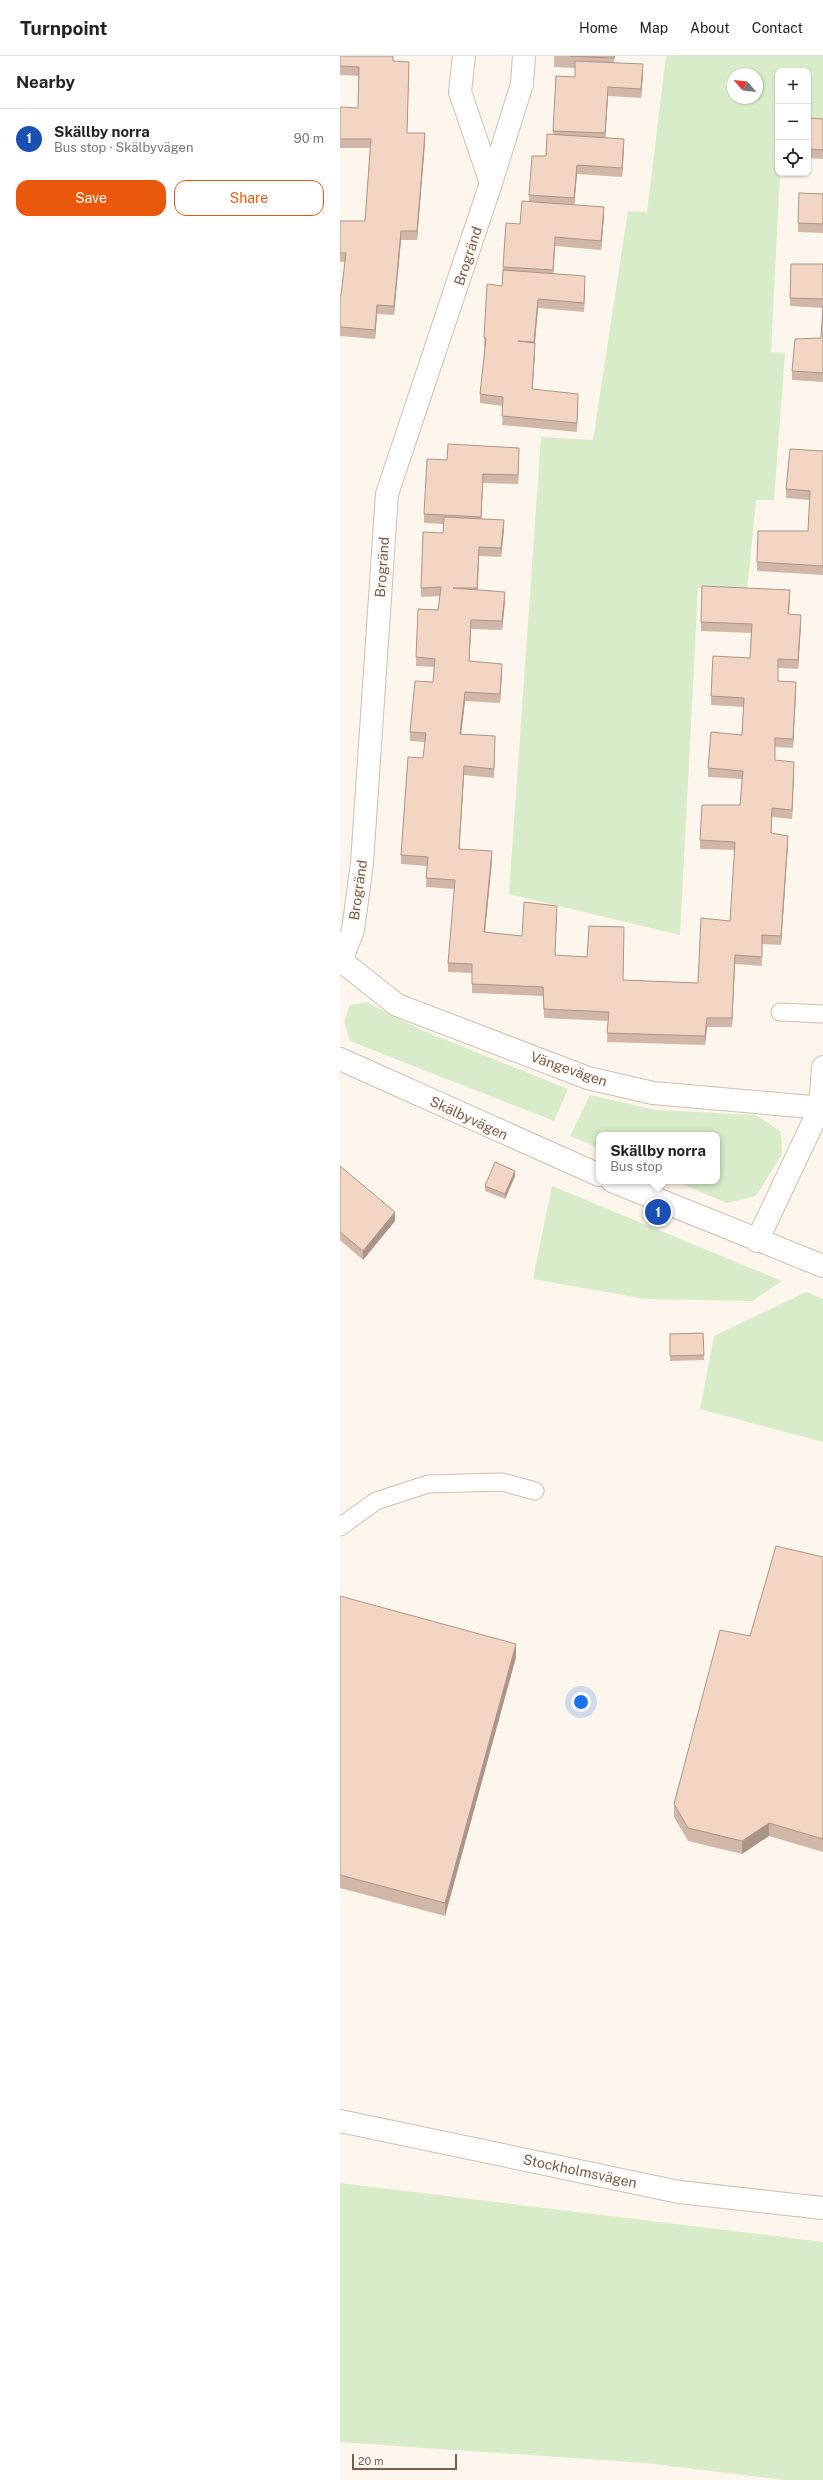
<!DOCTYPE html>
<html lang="en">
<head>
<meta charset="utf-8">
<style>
	:root { --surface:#fff; --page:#f2f2f2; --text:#222; --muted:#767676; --line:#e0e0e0; --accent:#ea580c }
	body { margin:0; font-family:"Public Sans",sans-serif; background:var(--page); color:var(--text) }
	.controls { position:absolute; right:12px; top:12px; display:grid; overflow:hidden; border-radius:8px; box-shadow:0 1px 3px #0004 }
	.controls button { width:36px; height:36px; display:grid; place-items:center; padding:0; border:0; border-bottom:1px solid var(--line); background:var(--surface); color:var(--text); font:20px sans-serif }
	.compass { position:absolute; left:387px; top:12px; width:36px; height:36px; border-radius:50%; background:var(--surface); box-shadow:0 1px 3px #0004; rotate:297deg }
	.scale { position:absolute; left:12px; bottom:10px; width:105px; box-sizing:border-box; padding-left:4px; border:2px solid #7a5c4d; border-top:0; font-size:11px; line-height:14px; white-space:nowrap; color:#7a5c4d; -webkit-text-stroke:3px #fffaf3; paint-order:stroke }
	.you { position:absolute; left:241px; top:1646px; width:14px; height:14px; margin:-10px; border:3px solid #fff; border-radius:50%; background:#1a73e8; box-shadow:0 0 0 6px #1a73e833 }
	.badge { display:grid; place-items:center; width:26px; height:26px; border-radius:50%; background:var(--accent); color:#fff; font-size:13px; font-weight:700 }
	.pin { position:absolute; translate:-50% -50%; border:2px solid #fff; box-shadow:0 1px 4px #0006 }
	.popup { position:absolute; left:256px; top:1076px; width:124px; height:52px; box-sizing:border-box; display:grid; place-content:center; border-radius:8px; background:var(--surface); filter:drop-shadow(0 1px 3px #0005); font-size:13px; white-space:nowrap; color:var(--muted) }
	.popup b { font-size:15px; color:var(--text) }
	.popup::after { content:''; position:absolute; left:50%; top:100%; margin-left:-8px; border:8px solid transparent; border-top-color:var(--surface) }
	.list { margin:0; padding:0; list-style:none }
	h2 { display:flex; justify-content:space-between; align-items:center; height:52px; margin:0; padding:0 16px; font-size:17px }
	h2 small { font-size:13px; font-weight:400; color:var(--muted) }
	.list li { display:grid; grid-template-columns:26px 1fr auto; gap:12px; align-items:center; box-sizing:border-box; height:60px; padding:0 16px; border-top:1px solid var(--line) }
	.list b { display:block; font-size:15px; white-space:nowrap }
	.list p { margin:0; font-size:13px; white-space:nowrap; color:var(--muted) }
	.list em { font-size:13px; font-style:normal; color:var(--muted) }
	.actions { display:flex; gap:8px; padding:12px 16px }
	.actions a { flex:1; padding:9px 0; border:1px solid var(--accent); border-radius:12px; text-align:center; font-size:14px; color:var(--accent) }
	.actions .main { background:var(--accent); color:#fff }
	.icon { flex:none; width:22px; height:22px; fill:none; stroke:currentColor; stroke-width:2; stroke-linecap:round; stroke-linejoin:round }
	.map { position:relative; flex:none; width:483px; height:2424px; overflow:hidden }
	header { display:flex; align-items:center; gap:24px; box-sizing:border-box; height:56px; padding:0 20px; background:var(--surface); border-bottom:1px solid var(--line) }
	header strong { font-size:19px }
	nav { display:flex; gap:22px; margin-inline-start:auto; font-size:14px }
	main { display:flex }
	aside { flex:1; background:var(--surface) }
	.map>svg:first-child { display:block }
	.green { fill:#d8ecc9; fill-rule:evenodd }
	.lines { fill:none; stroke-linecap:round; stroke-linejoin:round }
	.service-casing { stroke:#d1beb0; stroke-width:19 }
	.minor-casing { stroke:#d1beb0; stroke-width:24 }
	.tertiary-casing { stroke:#d1beb0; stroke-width:24 }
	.service { stroke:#fff; stroke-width:17 }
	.minor { stroke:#fff; stroke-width:22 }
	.tertiary { stroke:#fff; stroke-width:22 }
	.wall { fill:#d1b7a8 }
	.shaded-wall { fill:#aa9588 }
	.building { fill:#f3d5c3; stroke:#aa9588 }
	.labels { text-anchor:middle; stroke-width:3; stroke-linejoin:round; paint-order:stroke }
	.street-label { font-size:14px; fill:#7a5c4d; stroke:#fffaf3 }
</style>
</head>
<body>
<header>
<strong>Turnpoint</strong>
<nav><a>Home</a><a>Map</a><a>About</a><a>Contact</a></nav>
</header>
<main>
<aside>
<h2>Nearby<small></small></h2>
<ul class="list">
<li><span class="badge" style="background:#1a4fb4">1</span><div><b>Skällby norra</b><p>Bus stop · Skälbyvägen</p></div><em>90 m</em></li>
</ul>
<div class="actions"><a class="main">Save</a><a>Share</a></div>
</aside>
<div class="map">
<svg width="483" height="2424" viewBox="0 0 483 2424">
	<rect width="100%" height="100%" fill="#fdf6ec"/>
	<path class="green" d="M 326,0 L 483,0 L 483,65 L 468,65 L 468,15 L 438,15 L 438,117 L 440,117 L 431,296 L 445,297 L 434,444 L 416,444 L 407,536 L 358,532 L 340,879 L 169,838 L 201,381 L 253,384 L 288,155 L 307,156 ZM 393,18 L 417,18 L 417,42 L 393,42 Z
		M 27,946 L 79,973 L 228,1033 L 214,1065 L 10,985 L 4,966 L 10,949 Z
		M 250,1039 L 316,1054 L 416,1059 L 441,1076 L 442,1098 L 416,1140 L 387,1147 L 335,1125 L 377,1125 L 377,1079 L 259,1079 L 259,1092 L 230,1080 Z
		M 212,1130 L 442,1225 L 412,1245 L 305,1243 L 193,1223 Z
		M 466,1236 L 483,1243 L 483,1386 L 360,1353 L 374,1280 Z
		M 0,2127 L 483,2186 L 483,2424 L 445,2424 L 305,2407 L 0,2386 Z"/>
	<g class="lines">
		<defs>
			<path id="service" d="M 440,956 L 483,958
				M 0,1471 L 36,1445 L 88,1428 L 162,1426 L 195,1435"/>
			<path id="minor" d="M 124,0 L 120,36 L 151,127
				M 0,904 L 57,949 L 248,1022 L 313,1037 L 483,1052
				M 0,908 L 13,874 L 22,807 L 47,438 L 151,127 L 182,28 L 184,0
				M 0,1003 L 259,1119
				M 272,1125 L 483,1210
				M 417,1185 L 480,1052 L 483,1011"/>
			<path id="tertiary" d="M 0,2065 L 339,2136 L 483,2152"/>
		</defs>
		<use href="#service" class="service-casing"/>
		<use href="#minor" class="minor-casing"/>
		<use href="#tertiary" class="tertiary-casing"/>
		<use href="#service" class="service"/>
		<use href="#minor" class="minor"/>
		<use href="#tertiary" class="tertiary"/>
	</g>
	<path class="wall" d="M 0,0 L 53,5 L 69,15 L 67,77 L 85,86 L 77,184 L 61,184 L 54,259 L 37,258 L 35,283 L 0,280 L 0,239 L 1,239 L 5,206 L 0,206 L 0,165 L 25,165 L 30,92 L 0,92 L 0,51 L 18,52 L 19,20 L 0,19 Z
		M 214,0 L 275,0 L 274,7 L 303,17 L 301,42 L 268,40 L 265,82 L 284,92 L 282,121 L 237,118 L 234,149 L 264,160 L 261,194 L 215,190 L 213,217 L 245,229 L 244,256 L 198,252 L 195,287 L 195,296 L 192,333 L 238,347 L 237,376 L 162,369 L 163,350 L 140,347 L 140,338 L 145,291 L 144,291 L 144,282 L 162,230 L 163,211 L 189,146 L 189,139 L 206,100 L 213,78 L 216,20 L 235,21 L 235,12 L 214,11 Z
		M 468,62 L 483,63 L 483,103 L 468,102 Z
		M 483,138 L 483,177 L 458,176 L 458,167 Z
		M 483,208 L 483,326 L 452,324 L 452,315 L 481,282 L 483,252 L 450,250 L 450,242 Z
		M 483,395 L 483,519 L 417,515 L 417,506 L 468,475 L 470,444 L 446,442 L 446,433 Z
		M 179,401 L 178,428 L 143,427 L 141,463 L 164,473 L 161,501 L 139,500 L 138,534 L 165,545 L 162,574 L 131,573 L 129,605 L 162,617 L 160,647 L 125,645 L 121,678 L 155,689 L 154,722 L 124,719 L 119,793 L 152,804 L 145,876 L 182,880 L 217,859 L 215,899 L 283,924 L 358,927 L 390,865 L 395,794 L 360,793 L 360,784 L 400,749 L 402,723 L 368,721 L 368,712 L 402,679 L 404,651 L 371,649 L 371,640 L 410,602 L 411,577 L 361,575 L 361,566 L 450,543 L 448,558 L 461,568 L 458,613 L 438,612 L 438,625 L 456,635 L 453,692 L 435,691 L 435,704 L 454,715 L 452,763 L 432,761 L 432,777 L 448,788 L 441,889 L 422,888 L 422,910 L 395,908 L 392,971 L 367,971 L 365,989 L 267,986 L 268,965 L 204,962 L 203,940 L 132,937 L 132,917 L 108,916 L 108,907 L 115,833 L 86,831 L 87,810 L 61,808 L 61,799 L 83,702 L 85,686 L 70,685 L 70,676 L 93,626 L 94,611 L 76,610 L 76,601 L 98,554 L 100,540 L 81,541 L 81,532 L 103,477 L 103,468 L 84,467 L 84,458 L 107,404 Z
		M 0,1110 L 55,1165 L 23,1204 L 0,1184 Z
		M 175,1120 L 165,1143 L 145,1135 L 145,1130 Z
		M 363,1277 L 364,1304 L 330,1305 L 330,1278 Z
		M 483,1501 L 483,1796 L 429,1780 L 402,1798 L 348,1785 L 334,1761 L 334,1748 L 410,1580 Z
		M 0,1540 L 176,1601 L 105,1860 L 0,1832 Z"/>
	<path class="shaded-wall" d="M 303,8 L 303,17 L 301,42 L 301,33 Z
		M 268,31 L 268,40 L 265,86 L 265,77 Z
		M 85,77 L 85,86 L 77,184 L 77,175 Z
		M 284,83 L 284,92 L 282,121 L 282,112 Z
		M 237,109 L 237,118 L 234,151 L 234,142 Z
		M 264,151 L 264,160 L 261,194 L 261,185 Z
		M 61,175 L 61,184 L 54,259 L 54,250 Z
		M 215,181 L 215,190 L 213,223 L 213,214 Z
		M 245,220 L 245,229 L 244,256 L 244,247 Z
		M 198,243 L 198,252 L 194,295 L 194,286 Z
		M 37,249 L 37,258 L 35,283 L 35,274 Z
		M 195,287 L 195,296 L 192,342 L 192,333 Z
		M 179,392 L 179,401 L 178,428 L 178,419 Z
		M 143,418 L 143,427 L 141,470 L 141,461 Z
		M 164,464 L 164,473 L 161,501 L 161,492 Z
		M 139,491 L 139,500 L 137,541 L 137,532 Z
		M 450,534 L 450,543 L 448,567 L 448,558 Z
		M 165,536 L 165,545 L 162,574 L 162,565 Z
		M 461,559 L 461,568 L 458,613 L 458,604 Z
		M 131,564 L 131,573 L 129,614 L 129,605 Z
		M 162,608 L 162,617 L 160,647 L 160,638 Z
		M 456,626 L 456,635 L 453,692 L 453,683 Z
		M 125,636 L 125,645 L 120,687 L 120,678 Z
		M 454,706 L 454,715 L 452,763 L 452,754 Z
		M 124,710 L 124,719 L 119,802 L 119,793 Z
		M 448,780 L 448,788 L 441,889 L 441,880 Z
		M 152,795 L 152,804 L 144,885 L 144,876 Z
		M 395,899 L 395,908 L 392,971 L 392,962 Z
		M 367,962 L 367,971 L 365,989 L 365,980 Z
		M 175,1115 L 175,1120 L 165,1143 L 165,1138 Z
		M 55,1156 L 55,1165 L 23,1204 L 23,1195 Z
		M 176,1588 L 176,1601 L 105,1860 L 105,1847 Z
		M 429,1767 L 429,1780 L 402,1798 L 402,1785 Z"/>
	<path class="building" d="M 0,0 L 53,0 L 53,5 L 69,6 L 67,77 L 85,77 L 77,175 L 61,175 L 54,250 L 37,249 L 35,274 L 0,271 L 0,239 L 1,239 L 6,197 L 0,197 L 0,165 L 25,165 L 31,83 L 0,83 L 0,51 L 18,52 L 19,11 L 0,10 Z
		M 230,0 L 274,0 L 274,2 Z
		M 235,5 L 303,8 L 301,33 L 268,31 L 265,77 L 213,75 L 216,20 L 235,21 Z
		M 468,62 L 483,63 L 483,94 L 468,93 Z
		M 207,78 L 284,83 L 282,112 L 237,109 L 234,142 L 189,139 L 192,100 L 206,100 Z
		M 459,137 L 483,138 L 483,168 L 458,167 Z
		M 182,145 L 264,151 L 261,185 L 215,181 L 213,214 L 163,211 L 166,167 L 180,168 Z
		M 451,208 L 483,208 L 483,243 L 450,242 Z
		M 163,214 L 245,220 L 244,247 L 198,243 L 194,286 L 178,285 L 195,287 L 192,333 L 238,338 L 237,367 L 162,360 L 163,341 L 140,338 L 146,282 L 144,282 L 147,228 L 162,230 Z
		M 483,249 L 483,317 L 452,315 L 455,283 L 481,282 Z
		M 108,388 L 179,392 L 178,419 L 143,418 L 141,461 L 84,458 L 87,403 L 107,404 Z
		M 450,393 L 483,395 L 483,510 L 417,506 L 418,475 L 468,475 L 470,435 L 446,433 Z
		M 104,461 L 164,464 L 161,492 L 139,491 L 137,532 L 113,532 L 165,536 L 162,565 L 131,564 L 129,605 L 162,608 L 160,638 L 125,636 L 120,678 L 155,680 L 154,713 L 124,710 L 119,793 L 152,795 L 144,876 L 182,880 L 184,846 L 217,850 L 215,899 L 247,901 L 249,870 L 284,871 L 283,924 L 358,927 L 361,862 L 390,865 L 395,786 L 360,784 L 362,749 L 400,749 L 403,715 L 368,712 L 371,676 L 402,679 L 404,642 L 371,640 L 373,600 L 410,602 L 412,568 L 361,566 L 362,530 L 450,534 L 448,558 L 461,559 L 458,604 L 438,603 L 438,625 L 456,626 L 453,683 L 435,682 L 435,704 L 454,706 L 452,754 L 432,752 L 431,777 L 448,780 L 441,880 L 422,879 L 422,901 L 395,899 L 392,962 L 367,962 L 365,980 L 267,977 L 269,956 L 204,953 L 203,931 L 132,928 L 132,908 L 108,907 L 115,824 L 86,822 L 88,801 L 61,799 L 68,701 L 83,702 L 86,677 L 70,676 L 75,625 L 93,626 L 95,603 L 76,601 L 78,553 L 98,554 L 101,531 L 81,532 L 83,476 L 103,477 Z
		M 155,1106 L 175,1115 L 165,1138 L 145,1130 Z
		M 0,1110 L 55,1156 L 23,1195 L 0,1176 Z
		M 363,1277 L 364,1299 L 330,1300 L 330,1278 Z
		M 436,1490 L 483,1501 L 483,1783 L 429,1767 L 402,1785 L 348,1772 L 334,1748 L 380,1574 L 410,1580 Z
		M 0,1540 L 176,1588 L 105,1847 L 0,1819 Z"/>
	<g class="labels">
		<g class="street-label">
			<text transform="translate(128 200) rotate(-72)" y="5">Brogränd</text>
			<text transform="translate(42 511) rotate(-86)" y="5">Brogränd</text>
			<text transform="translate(18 834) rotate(-82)" y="5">Brogränd</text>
			<text transform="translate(229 1013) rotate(19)" y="5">Vängevägen</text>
			<text transform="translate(129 1062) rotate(25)" y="5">Skälbyvägen</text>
			<text transform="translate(240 2115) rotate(12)" y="5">Stockholmsvägen</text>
		</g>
	</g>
</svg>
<div class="controls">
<button>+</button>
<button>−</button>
<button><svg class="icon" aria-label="locate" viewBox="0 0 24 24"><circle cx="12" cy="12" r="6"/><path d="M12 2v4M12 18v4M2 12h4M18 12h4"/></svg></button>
</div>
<svg class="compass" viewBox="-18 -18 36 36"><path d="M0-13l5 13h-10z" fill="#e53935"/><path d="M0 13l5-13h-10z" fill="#767676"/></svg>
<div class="scale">20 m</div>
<div class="you"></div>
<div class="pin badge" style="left:318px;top:1156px;background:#1a4fb4">1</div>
<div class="popup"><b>Skällby norra</b>Bus stop</div>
</div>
</main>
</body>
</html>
